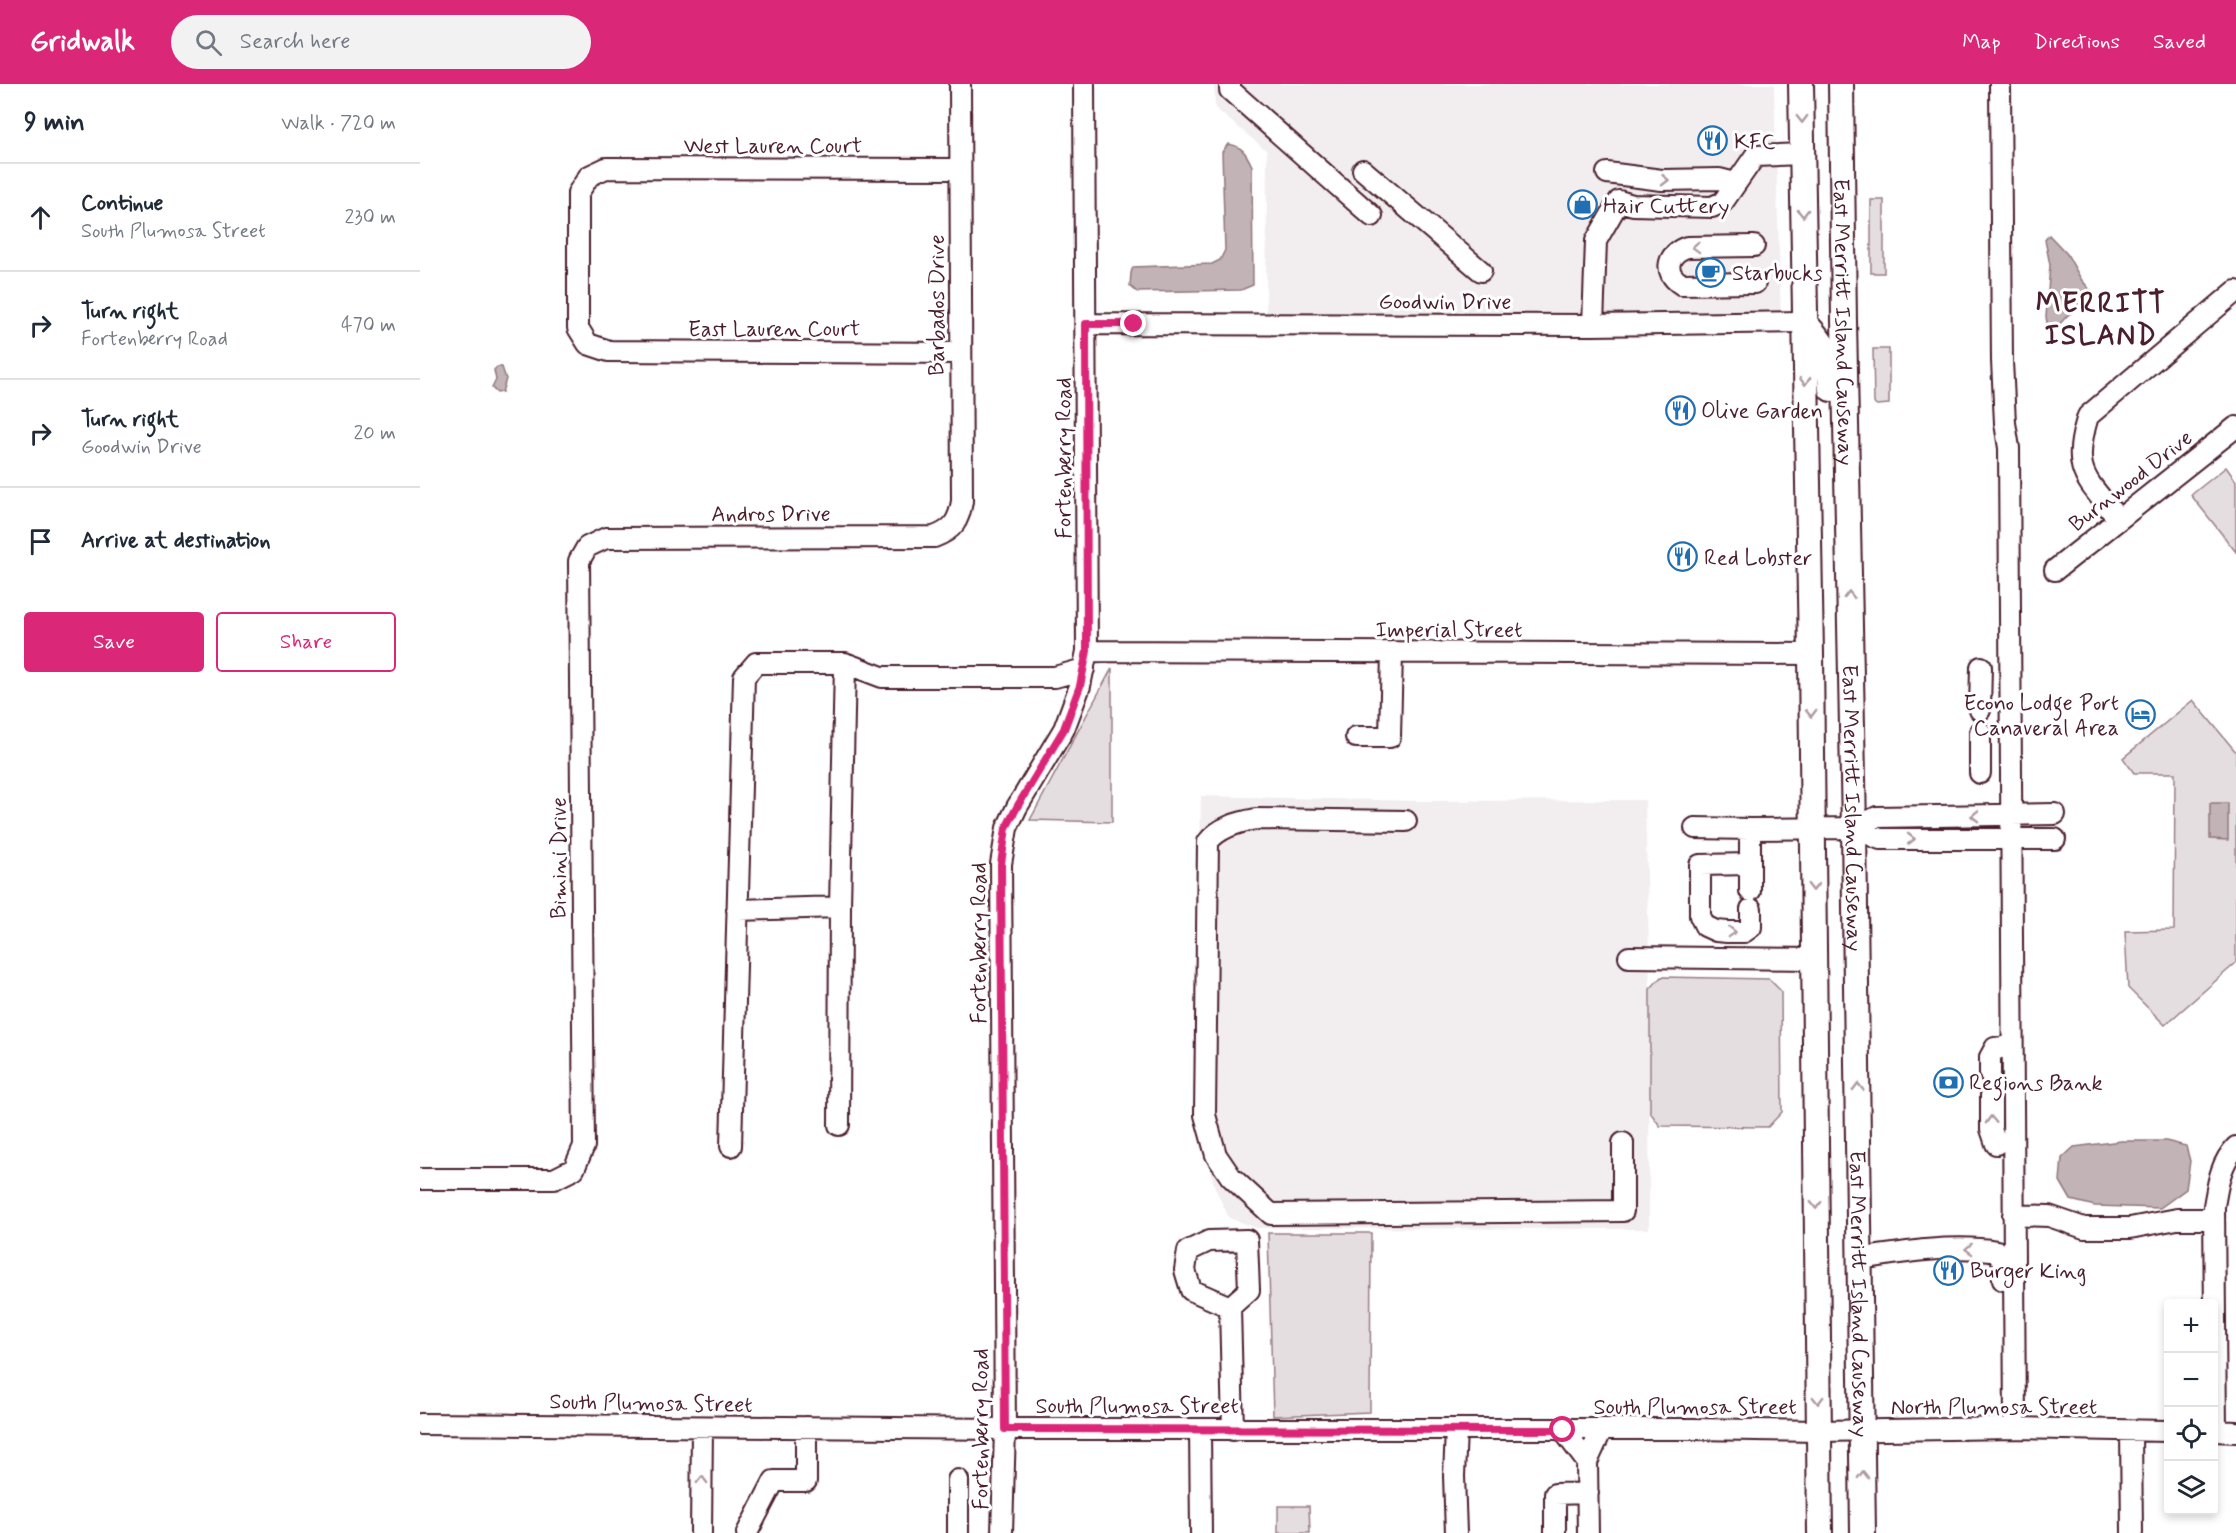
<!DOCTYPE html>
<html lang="en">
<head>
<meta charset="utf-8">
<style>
	:root { --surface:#fff; --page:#f2f2f3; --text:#1f2937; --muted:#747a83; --line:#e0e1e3; --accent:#db2777 }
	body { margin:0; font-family:Mynerve,sans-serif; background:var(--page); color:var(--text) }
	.controls { position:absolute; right:18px; bottom:18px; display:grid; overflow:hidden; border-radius:6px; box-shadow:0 3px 9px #0003 }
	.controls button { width:54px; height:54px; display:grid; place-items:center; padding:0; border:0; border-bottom:2px solid var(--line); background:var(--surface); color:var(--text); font:30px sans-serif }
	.stop { position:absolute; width:18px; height:18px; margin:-14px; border:4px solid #db2777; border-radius:50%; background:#fff }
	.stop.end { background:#db2777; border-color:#fff; box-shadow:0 2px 6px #0008 }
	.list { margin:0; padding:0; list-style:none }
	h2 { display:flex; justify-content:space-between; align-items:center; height:78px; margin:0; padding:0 24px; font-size:26px }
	h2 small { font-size:20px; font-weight:400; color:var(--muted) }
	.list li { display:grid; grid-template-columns:39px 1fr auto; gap:18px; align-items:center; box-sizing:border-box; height:108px; padding:0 24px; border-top:2px solid var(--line) }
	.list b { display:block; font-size:22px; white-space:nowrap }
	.list p { margin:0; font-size:20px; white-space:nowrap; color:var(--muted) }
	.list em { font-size:20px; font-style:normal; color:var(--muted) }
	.actions { display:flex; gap:12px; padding:18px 24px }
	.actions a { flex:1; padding:14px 0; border:2px solid var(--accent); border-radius:6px; text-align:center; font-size:21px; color:var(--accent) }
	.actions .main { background:var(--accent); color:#fff }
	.icon { flex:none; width:33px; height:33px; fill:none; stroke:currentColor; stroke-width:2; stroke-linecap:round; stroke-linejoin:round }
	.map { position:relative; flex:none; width:1816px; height:1449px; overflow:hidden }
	header { display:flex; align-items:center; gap:36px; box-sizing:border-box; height:84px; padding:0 30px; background:var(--accent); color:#fff }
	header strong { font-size:28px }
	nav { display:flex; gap:33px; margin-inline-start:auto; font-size:21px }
	.search { width:420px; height:54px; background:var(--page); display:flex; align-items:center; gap:15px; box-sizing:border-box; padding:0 21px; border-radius:33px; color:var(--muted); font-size:22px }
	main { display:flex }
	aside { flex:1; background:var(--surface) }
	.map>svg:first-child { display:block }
	.built { fill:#f2eeef }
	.green { fill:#e5dee0; stroke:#987e86; stroke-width:1.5 }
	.water { fill:#c1b3b6; stroke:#91787e; stroke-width:1.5 }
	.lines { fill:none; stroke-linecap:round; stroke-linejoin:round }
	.minor-casing { stroke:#4a1f2b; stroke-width:24 }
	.major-casing { stroke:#4a1f2b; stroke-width:28 }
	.minor { stroke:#fff; stroke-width:20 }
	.major { stroke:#fff; stroke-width:24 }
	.oneway { stroke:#ae9aa0 }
	.route { stroke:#db2777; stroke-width:8 }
	.labels { text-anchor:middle; stroke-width:6; stroke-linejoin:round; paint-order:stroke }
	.poi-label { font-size:22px; fill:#4a1f2b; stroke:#fff; text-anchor:start }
	.street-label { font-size:22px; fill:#4a1f2b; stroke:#fff }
	.district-label { font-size:28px; font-weight:bold; letter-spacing:1.5px; fill:#4a1f2b; stroke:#fff }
</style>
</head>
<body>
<header>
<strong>Gridwalk</strong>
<div class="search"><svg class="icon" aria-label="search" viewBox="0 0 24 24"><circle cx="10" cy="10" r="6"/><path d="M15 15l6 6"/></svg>Search here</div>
<nav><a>Map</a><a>Directions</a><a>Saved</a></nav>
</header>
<main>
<aside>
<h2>9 min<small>Walk · 720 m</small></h2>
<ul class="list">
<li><svg class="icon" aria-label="ahead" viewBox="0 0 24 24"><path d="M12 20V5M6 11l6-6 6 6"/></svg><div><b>Continue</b><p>South Plumosa Street</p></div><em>230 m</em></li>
<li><svg class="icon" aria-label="right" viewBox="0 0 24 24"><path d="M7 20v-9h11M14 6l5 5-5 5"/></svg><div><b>Turn right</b><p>Fortenberry Road</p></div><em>470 m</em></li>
<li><svg class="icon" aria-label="right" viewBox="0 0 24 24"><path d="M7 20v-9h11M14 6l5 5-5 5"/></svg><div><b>Turn right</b><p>Goodwin Drive</p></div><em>20 m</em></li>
<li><svg class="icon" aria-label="arrive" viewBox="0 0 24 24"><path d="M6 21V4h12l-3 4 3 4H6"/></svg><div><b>Arrive at destination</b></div></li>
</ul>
<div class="actions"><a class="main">Save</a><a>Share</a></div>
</aside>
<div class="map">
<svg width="1816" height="1449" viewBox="0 0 1816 1449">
	<rect width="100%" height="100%" fill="#fff"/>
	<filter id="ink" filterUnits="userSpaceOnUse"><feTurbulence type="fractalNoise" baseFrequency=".0167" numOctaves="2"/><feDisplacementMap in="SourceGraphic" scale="12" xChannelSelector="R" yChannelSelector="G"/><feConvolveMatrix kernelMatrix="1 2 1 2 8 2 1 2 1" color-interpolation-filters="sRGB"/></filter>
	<g filter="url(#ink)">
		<path class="built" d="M 794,0 L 1354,0 L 1361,238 L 846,241 L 847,67 L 795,24 Z
			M 781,712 L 1001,717 L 1225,716 L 1230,905 L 1229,1145 L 837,1144 L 809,1134 L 795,1104 L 778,1045 L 775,1025 Z"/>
		<path class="green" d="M 1464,116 L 1464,189 L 1451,189 L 1451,116 Z
			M 1453,265 L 1469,265 L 1469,320 L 1457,321 L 1454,319 Z
			M 1806,383 L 1816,397 L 1816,468 L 1771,411 Z
			M 692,584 L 692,738 L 610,736 Z
			M 1773,616 L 1816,668 L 1816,879 L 1745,941 L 1708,904 L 1705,847 L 1754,846 L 1755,689 L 1714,689 L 1703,674 Z
			M 1575,738 L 1575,749 L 1466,750 L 1465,739 Z
			M 1241,893 L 1349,895 L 1361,907 L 1362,1028 L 1348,1043 L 1240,1042 L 1230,1028 L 1230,905 Z
			M 848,1149 L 951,1149 L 950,1328 L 853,1332 Z
			M 858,1422 L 889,1422 L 890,1449 L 858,1449 Z"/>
		<path class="water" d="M 808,60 C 822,62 826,69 832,82 L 833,201 L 821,206 L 717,208 L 710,202 L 711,189 L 713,183 L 792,180 L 800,176 L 805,166 L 802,68 Z
			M 1629,151 L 1647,170 L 1661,195 L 1671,207 L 1671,214 L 1647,232 L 1636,244 L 1628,244 L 1626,233 L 1630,181 L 1625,156 Z
			M 77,283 L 82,283 L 86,295 L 82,308 L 77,309 L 72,304 L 76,296 L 74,286 Z
			M 1790,719 L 1808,719 L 1808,756 L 1790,755 Z
			M 1701,1057 L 1746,1057 L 1766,1062 L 1770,1077 L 1766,1105 L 1740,1124 L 1675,1122 L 1651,1116 L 1640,1097 L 1642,1074 L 1654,1063 Z"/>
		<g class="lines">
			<defs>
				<path id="minor" d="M 810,0 L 810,6 L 952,132
					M 1580,0 L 1582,277 L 1585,339 L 1589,364 L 1595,1344
					M 540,85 L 186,84 L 169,92 L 158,109 L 158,244 L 168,260 L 189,267 L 540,269
					M 943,86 L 1061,187
					M 1187,89 L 1242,96 L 1299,95 L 1315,99
					M 1199,117 L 1213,121 L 1292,123 L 1303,118 L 1335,72 L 1382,70
					M 1334,162 L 1267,163 C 1248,169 1242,188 1261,200 L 1335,199
					M 666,240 L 1173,241 L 1384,238
					M 1173,241 L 1176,157 L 1199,117
					M 1698,435 C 1665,393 1651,388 1668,332 L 1816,207
					M 1635,486 L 1816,343
					M 667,567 L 1391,570
					M 1560,626 L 1561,583
					M 1560,648 L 1560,689
					M 936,653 L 970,653 L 972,568
					M 986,737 L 836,735 C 819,738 799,743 788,758 L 785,1031 L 796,1071 L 811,1093 L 851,1130 L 1203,1127 L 1203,1059
					M 1275,744 L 1330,745
					M 1434,744 L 1457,733 L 1635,730
					M 1330,780 L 1330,807
					M 1331,825 L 1331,843 L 1324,848 L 1307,848 L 1296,847 L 1285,842 L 1280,832 L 1280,781 L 1330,780 L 1330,745 L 1434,744 L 1460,755 L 1635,755
					M 317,826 L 420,823
					M 1209,873 L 1394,875
					M 1570,990 L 1570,973 L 1575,964 L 1592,962
					M 1571,1011 L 1571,1045 L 1576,1060
					M 419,1041 L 420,823 L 425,579
					M 311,1062 L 324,593 L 336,579 L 425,579 L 462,593 L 635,593 L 664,585
					M 0,1095 L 134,1095 L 154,1085 L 164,1062 L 159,477 L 167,463 L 186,454 L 514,453 C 533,446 539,437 542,417 L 540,0
					M 1593,1131 L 1629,1132 L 1664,1144 L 1710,1144 L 1757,1135 L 1794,1135
					M 1440,1175 C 1483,1168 1534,1160 1577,1167 L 1583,1177 L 1583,1196
					M 810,1223 L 771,1206 L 765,1186 L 768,1167 L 789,1157 L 827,1156 L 829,1206 L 810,1223 L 813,1346
					M 0,1340 L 585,1345 L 1273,1345 L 1399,1347 L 1595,1344 L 1748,1347
					M 780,1345 L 781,1449
					M 1036,1346 L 1034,1392 L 1036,1449
					M 1143,1346 L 1167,1378 L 1182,1345
					M 1711,1347 L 1712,1449
					M 1794,1347 L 1816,1348
					M 1796,1347 L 1794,1122 C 1798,1100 1800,1080 1816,1063
					M 1167,1378 L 1168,1449
					M 281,1449 L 282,1343
					M 327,1449 L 354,1397 L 386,1397 L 386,1343
					M 538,1449 L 538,1396
					M 582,1449 L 585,1345 L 581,780 L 587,744 L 597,723 L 644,645 L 660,602 L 667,567 L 664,0
					M 1135,1449 L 1135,1410 L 1168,1409"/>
				<g id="major">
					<path d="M 1381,0 L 1391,570 L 1400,1449"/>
					<path id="s1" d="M 1421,0 L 1424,237 L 1434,744 L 1443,1449"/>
					<path d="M 1384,238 C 1410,265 1408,269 1411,305"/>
				</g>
			</defs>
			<use href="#minor" class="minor-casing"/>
			<use href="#major" class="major-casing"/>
			<use href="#minor" class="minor"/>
			<use href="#major" class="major"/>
		</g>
		<defs><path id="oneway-chevron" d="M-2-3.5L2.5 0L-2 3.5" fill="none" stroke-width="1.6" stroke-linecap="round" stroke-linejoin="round" transform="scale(1.5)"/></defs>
		<g class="oneway">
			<use href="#oneway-chevron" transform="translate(1382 35) rotate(89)"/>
			<use href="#oneway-chevron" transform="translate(1245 96) rotate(1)"/>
			<use href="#oneway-chevron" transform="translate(1383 129) rotate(89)"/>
			<use href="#oneway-chevron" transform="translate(1276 163) rotate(178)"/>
			<use href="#oneway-chevron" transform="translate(1385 297) rotate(89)"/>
			<use href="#oneway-chevron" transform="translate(1429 511) rotate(-91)"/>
			<use href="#oneway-chevron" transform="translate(1391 629) rotate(89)"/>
			<use href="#oneway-chevron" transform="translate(1555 732) rotate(179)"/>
			<use href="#oneway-chevron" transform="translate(1491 755)"/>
			<use href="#oneway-chevron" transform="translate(1393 803) rotate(90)"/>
			<use href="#oneway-chevron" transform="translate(1312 848) rotate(2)"/>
			<use href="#oneway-chevron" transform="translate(1438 1003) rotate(-91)"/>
			<use href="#oneway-chevron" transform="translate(1571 1036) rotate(-92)"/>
			<use href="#oneway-chevron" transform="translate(1396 1121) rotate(90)"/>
			<use href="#oneway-chevron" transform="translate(1549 1165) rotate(178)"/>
			<use href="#oneway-chevron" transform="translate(1398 1316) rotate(90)"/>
			<use href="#oneway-chevron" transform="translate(1443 1391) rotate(-90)"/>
			<use href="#oneway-chevron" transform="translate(282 1396) rotate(-89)"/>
		</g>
	</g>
	<g class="lines" filter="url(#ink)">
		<path class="route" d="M 714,240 L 666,240 L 667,567 L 660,602 L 644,645 L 597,723 L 586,744 L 581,780 L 585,1345 L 1143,1346"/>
	</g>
	<defs>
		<symbol id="restaurant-ring" viewBox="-11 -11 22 22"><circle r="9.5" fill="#fff" stroke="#1f6fb2" stroke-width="1.5"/><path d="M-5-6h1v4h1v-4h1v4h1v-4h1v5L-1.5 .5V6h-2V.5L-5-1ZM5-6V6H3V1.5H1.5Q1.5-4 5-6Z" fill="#1f6fb2"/></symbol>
		<symbol id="shop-ring" viewBox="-11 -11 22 22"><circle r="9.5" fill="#fff" stroke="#1f6fb2" stroke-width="1.5"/><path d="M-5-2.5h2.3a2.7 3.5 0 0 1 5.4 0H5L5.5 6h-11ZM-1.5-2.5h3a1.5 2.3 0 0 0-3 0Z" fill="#1f6fb2"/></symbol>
		<symbol id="cafe-ring" viewBox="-11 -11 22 22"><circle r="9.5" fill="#fff" stroke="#1f6fb2" stroke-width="1.5"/><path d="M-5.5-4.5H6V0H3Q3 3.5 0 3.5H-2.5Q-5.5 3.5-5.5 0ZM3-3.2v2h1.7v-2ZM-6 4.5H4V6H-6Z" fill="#1f6fb2"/></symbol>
		<symbol id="hotel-ring" viewBox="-11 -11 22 22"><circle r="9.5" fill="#fff" stroke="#1f6fb2" stroke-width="1.5"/><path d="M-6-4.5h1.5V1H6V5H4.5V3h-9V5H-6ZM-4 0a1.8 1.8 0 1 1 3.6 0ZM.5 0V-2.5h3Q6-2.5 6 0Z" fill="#1f6fb2"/></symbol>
		<symbol id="bank-ring" viewBox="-11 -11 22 22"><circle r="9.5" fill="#fff" stroke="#1f6fb2" stroke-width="1.5"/><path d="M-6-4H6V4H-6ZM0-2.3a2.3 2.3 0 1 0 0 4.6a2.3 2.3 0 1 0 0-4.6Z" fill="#1f6fb2"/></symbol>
	</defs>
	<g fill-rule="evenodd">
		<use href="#restaurant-ring" x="1276" y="40" width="33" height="33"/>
		<use href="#shop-ring" x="1146" y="104" width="33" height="33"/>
		<use href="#cafe-ring" x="1274" y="172" width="33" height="33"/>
		<use href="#restaurant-ring" x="1244" y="310" width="33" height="33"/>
		<use href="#restaurant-ring" x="1246" y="456" width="33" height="33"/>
		<use href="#hotel-ring" x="1704" y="614" width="33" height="33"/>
		<use href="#bank-ring" x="1512" y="982" width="33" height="33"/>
		<use href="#restaurant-ring" x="1512" y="1170" width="33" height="33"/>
	</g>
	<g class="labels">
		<g class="poi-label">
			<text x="1314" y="65">KFC</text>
			<text x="1183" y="129">Hair Cuttery</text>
			<text x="1312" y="196">Starbucks</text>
			<text x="1281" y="334">Olive Garden</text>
			<text x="1284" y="481">Red Lobster</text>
			<text x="1699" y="626" text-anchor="end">Econo Lodge Port<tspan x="1699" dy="25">Canaveral Area</tspan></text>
			<text x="1549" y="1006">Regions Bank</text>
			<text x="1550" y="1194">Burger King</text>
		</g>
		<g class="street-label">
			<text x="353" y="69">West Lauren Court</text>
			<text x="1025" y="225">Goodwin Drive</text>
			<text transform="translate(516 221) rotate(-90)" y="8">Barbados Drive</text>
			<text dy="8" stroke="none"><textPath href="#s1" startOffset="238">East Merritt Island Causeway</textPath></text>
			<text x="354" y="252">East Lauren Court</text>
			<text transform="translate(643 374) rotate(-90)" y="8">Fortenberry Road</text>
			<text transform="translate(1710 396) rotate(-38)" y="8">Burnwood Drive</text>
			<text x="351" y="437">Andros Drive</text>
			<text x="1029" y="553">Imperial Street</text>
			<text dy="8" stroke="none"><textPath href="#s1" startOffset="724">East Merritt Island Causeway</textPath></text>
			<text transform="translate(138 774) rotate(-90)" y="8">Bimini Drive</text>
			<text transform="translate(558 859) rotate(-90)" y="8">Fortenberry Road</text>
			<text dy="8" stroke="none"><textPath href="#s1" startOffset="1210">East Merritt Island Causeway</textPath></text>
			<text transform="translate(231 1318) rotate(1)" y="8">South Plumosa Street</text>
			<text x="717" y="1329">South Plumosa Street</text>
			<text x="1275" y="1330">South Plumosa Street</text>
			<text x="1574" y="1330">North Plumosa Street</text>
			<text transform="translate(560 1345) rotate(-90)" y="8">Fortenberry Road</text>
		</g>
		<g class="district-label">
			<text x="1681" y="228">MERRITT<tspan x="1681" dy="32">ISLAND</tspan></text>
		</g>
	</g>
</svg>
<div class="controls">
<button>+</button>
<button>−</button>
<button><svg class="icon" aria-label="locate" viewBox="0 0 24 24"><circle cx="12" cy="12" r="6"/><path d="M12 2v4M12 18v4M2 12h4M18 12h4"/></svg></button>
<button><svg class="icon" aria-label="layers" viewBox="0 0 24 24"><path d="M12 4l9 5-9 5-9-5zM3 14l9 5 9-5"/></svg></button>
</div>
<div class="stop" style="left:1143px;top:1346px"></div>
<div class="stop end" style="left:714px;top:240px"></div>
</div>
</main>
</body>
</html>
